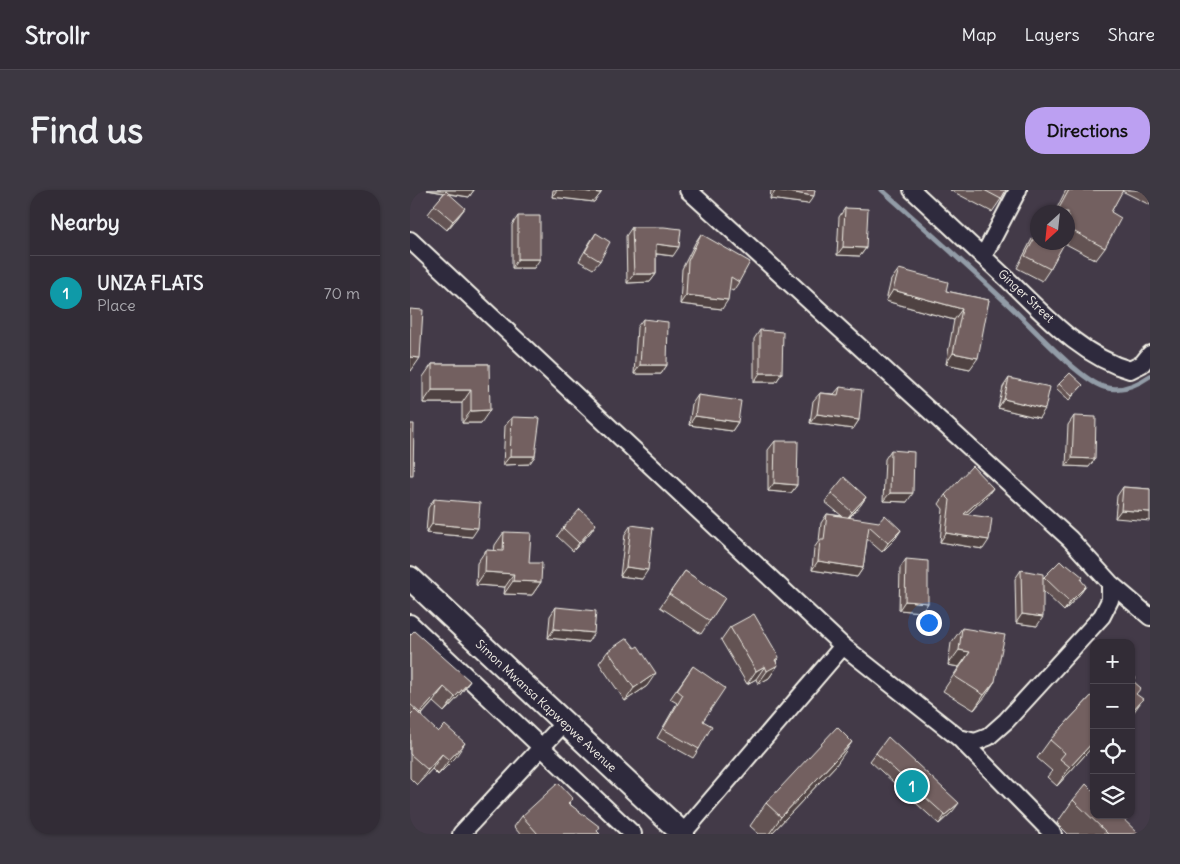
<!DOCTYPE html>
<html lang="en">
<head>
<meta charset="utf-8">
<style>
	:root { --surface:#322c36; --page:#3d3842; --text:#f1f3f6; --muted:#a8a7ad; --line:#4d4851; --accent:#bca0f2 }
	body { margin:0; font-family:Delius,sans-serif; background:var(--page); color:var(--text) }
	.controls { position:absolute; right:15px; bottom:15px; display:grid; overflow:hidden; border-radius:10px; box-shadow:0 1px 4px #0004 }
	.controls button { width:45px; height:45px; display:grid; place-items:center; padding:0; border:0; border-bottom:1px solid var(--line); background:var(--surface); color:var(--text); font:25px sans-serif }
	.compass { position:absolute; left:620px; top:15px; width:45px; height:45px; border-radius:50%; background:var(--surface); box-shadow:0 1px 4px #0004; rotate:207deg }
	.you { position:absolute; left:518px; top:432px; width:18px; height:18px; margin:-12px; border:4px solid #fff; border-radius:50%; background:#1a73e8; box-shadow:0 0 0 8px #1a73e833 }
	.badge { display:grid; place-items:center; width:32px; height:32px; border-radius:50%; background:var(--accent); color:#fff; font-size:16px; font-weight:700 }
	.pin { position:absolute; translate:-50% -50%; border:2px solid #fff; box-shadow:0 1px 5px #0006 }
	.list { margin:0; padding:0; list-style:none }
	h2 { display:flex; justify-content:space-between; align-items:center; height:65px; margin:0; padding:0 20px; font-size:21px }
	h2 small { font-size:16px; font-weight:400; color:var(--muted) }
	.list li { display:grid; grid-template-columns:32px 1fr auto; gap:15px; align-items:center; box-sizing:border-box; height:75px; padding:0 20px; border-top:1px solid var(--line) }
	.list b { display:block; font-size:19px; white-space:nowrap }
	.list p { margin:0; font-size:16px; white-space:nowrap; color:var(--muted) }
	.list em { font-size:16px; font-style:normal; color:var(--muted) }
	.icon { flex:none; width:28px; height:28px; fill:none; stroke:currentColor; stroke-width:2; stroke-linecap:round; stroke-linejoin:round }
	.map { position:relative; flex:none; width:740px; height:644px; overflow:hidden; border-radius:20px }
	header { display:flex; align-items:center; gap:30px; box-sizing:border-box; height:70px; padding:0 25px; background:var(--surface); border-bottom:1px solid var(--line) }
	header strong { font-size:24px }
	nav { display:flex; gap:28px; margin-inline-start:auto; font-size:18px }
	.intro { display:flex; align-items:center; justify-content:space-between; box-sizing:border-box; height:120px; padding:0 30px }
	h1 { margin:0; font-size:35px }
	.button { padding:12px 22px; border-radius:20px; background:var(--accent); color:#111; font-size:18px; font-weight:700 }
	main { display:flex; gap:30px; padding:0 30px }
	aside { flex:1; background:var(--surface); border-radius:20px; box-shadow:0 1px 4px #0004 }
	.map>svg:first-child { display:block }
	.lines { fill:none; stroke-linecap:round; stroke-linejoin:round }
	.stream { stroke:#929ca7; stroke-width:5 }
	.street-casing { stroke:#f4f1e8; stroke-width:20 }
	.secondary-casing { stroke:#f4f1e8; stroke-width:26 }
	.street { stroke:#2f2a3d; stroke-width:16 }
	.secondary { stroke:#2f2a3d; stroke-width:22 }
	.wall { fill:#635353; stroke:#f4f1e8 }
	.shaded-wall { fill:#504343; stroke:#f4f1e8 }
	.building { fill:#736060; stroke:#f4f1e8 }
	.labels { text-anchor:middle; stroke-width:4; stroke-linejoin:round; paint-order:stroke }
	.street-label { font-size:12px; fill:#f4f1e8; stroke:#2f2a3d }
</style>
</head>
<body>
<header>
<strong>Strollr</strong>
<nav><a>Map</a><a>Layers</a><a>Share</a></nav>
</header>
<div class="intro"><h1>Find us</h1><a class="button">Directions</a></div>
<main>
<aside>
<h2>Nearby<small></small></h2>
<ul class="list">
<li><span class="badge" style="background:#0f9aa8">1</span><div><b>UNZA FLATS</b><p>Place</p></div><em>70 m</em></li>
</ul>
</aside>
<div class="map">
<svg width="740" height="644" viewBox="0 0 740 644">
	<rect width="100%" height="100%" fill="#433a48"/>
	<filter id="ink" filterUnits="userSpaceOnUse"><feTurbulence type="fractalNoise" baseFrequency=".02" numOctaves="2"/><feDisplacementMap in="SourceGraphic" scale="10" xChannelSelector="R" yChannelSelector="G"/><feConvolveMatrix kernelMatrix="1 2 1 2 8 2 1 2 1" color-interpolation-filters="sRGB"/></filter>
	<g filter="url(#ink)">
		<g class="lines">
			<path class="stream" d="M 472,0 C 516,39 560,78 602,118 C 622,137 670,190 694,197 C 710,202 727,195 740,186"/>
			<defs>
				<path id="street" d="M 278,0 L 660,349 L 700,393 L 740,427
					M 502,0 C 533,29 565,59 596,88 C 633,123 670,166 720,180 L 732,174 L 740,164
					M 0,50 L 433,456 L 549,548 L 643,644
					M 573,67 L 608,0
					M 0,433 L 223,644
					M 549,548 L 565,552 L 578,547 L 596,531 L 692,426 L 700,410 L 700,393
					M 273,643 L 433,456
					M 51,644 L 154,533"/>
				<path id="secondary" d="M 0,388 L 273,644"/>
			</defs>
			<use href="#street" class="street-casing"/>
			<use href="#secondary" class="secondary-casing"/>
			<use href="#street" class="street"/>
			<use href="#secondary" class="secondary"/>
		</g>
		<path class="wall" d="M 17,0 L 64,0 L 59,7 L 39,4 L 49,26 L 37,40 L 18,24 L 34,3 Z
			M 143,0 L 191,0 L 191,3 L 184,12 L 142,7 Z
			M 361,0 L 405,0 L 398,14 L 360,9 Z
			M 540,0 L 596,0 L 591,9 L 582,22 Z
			M 656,0 L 740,0 L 740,15 L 712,1 L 701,22 L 695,58 L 686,70 L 654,53 L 640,79 L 632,91 L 607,78 L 622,49 L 628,41 L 628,52 L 658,52 L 658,22 L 645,22 Z
			M 435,18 L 456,58 L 450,66 L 427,65 L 429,27 Z
			M 108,26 L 124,78 L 102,78 L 102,35 Z
			M 222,37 L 263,66 L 246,64 L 246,84 L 240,92 L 217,93 L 216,46 Z
			M 186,43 L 190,71 L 183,79 L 169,71 L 180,52 Z
			M 291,44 L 329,92 L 323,101 L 319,99 L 312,119 L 270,114 L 272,79 L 285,53 Z
			M 489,79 L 536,101 L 579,110 L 560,179 L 536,174 L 544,130 L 476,111 L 481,90 Z
			M 233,129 L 257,175 L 251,184 L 224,184 L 227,137 Z
			M 350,140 L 372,183 L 366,192 L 344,192 L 344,149 Z
			M 22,174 L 79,174 L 71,233 L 52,233 L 52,213 L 13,213 L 13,187 Z
			M 599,188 L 629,228 L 588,218 L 593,197 Z
			M 649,194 L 673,195 L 659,210 L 646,198 Z
			M 430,197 L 449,230 L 443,239 L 400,233 L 403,211 L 410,203 L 424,204 Z
			M 288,205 L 328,232 L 322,241 L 279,235 L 282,214 Z
			M 664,226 L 679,277 L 656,276 L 658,235 Z
			M 102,227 L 125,266 L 119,274 L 93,275 L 95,236 Z
			M 365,251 L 387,295 L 381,303 L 358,301 L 358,260 Z
			M 481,260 L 497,312 L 473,311 L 475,269 Z
			M 713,297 L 740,299 L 705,328 L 707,306 Z
			M 583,298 L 577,306 L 557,324 L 573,359 L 530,352 L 533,319 L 529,314 L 535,305 Z
			M 421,303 L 456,307 L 450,316 L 439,328 L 491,340 L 485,349 L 472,362 L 457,349 L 453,378 L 447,387 L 402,380 L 404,358 L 409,351 L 411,333 L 417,324 L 432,326 L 415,312 Z
			M 24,309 L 62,347 L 16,343 L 18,318 Z
			M 221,335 L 232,389 L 210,386 L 215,344 Z
			M 153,338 L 180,343 L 163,361 L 147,346 Z
			M 94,342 L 119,373 L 131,392 L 122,405 L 94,404 L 95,397 L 66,395 L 67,373 L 76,360 L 84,361 L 85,355 Z
			M 496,369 L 518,413 L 512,422 L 489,420 L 490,378 Z
			M 650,371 L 676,396 L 670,404 L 654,421 L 633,401 L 627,436 L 606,433 L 605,389 L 611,380 L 633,388 Z
			M 275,381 L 315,408 L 291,444 L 250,417 Z
			M 146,417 L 178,452 L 138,448 L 140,426 Z
			M 320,437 L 369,467 L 366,472 L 368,475 L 359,488 L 348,494 L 346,489 L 337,494 L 311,450 Z
			M 552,438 L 585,491 L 564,520 L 533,501 L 549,477 L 538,475 L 541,453 Z
			M 0,445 L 60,491 L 49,506 L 34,522 L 23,512 L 11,526 L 45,568 L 28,585 L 22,579 L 7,595 L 0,588 Z
			M 198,461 L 237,496 L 215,511 L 189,473 Z
			M 283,476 L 293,531 L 289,559 L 283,568 L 247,548 L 267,513 L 260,509 Z
			M 684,503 L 684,555 L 647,596 L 637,587 L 642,581 L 627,568 L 640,550 Z
			M 466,563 L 543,621 L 529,634 L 460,571 Z
			M 426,575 L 361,644 L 349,644 L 340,636 L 356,613 Z
			M 163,609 L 159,613 L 190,644 L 110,644 L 104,637 L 112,626 Z
			M 663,610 L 729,644 L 658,644 L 647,633 Z"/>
		<path class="shaded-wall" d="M 17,0 L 64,0 L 59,7 Z
			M 147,0 L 161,0 L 191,3 L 184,12 L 142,7 Z
			M 366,0 L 404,6 L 398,14 L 360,9 Z
			M 55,18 L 49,26 L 37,40 L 43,31 Z
			M 246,54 L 269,57 L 263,66 L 240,63 Z
			M 433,57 L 456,58 L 450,66 L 427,65 Z
			M 108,69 L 130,69 L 124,78 L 102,78 Z
			M 224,84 L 246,84 L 240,92 L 217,93 Z
			M 483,100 L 552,119 L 544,130 L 476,111 Z
			M 276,105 L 318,110 L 312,119 L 270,114 Z
			M 543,163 L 568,168 L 560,179 L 536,174 Z
			M 0,167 L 10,168 L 1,181 L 0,181 Z
			M 230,175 L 257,175 L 251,184 L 224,184 Z
			M 350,183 L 372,183 L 366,192 L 344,192 Z
			M 22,200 L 61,200 L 52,213 L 13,213 Z
			M 594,209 L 635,219 L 629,228 L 588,218 Z
			M 80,220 L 71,233 L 52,233 L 61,221 Z
			M 407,224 L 449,230 L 443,239 L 400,233 Z
			M 285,226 L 328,232 L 322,241 L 279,235 Z
			M 100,266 L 125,266 L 119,274 L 93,275 Z
			M 662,268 L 685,269 L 679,277 L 656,276 Z
			M 364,293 L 387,295 L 381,303 L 358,301 Z
			M 583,298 L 577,306 L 548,333 L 554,324 Z
			M 480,303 L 503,303 L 497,312 L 473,311 Z
			M 456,307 L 450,316 L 436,330 L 442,322 Z
			M 711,320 L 740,322 L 740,331 L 705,328 Z
			M 22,334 L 68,338 L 62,347 L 16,343 Z
			M 186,334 L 180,343 L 163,361 L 169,353 Z
			M 491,340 L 485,349 L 472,362 L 478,353 Z
			M 536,343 L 579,350 L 573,359 L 530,352 Z
			M 408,371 L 453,378 L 447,387 L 402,380 Z
			M 216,377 L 238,380 L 232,389 L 210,386 Z
			M 75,382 L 104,384 L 95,397 L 66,395 Z
			M 103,391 L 131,392 L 122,405 L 94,404 Z
			M 676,396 L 670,404 L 654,421 L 660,412 Z
			M 495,411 L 518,413 L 512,422 L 489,420 Z
			M 612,424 L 633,427 L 627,436 L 606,433 Z
			M 144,439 L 184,443 L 178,452 L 138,448 Z
			M 549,460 L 560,462 L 549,477 L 538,475 Z
			M 369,467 L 362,478 L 368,475 L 359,488 L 348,494 L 365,470 Z
			M 355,476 L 346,489 L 337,494 L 346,481 Z
			M 246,483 L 237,496 L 215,511 L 224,498 Z
			M 60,491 L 49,506 L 34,522 L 45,507 Z
			M 585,491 L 575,507 L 564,520 L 574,505 Z
			M 34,497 L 23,512 L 0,537 L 10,523 Z
			M 733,509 L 721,526 L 721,522 Z
			M 684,551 L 684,555 L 647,596 L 660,577 Z
			M 442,552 L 426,575 L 361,644 L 359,644 L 371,627 Z
			M 55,553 L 45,568 L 28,585 L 39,570 Z
			M 32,564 L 22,579 L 7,595 L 18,580 Z
			M 549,613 L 543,621 L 529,634 L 535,625 Z"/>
		<path class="building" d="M 161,0 L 191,0 L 191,3 Z
			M 366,0 L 405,0 L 404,6 Z
			M 574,0 L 596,0 L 591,9 Z
			M 659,0 L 713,0 L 701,22 L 711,28 L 695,58 L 661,40 L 658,47 L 658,22 L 647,22 Z
			M 36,1 L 55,18 L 43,31 L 24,15 Z
			M 435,18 L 458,19 L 456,58 L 433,57 Z
			M 108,26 L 130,26 L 130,69 L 108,69 Z
			M 222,37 L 254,37 L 271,39 L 269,57 L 246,54 L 246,84 L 224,84 Z
			M 628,42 L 628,52 L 655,52 L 640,79 L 615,66 Z
			M 186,43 L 200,52 L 190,71 L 175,62 Z
			M 291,44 L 340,72 L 329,92 L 321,87 L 318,110 L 276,105 L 278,71 Z
			M 489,79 L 538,92 L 536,101 L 579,110 L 568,168 L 543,163 L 552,119 L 483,100 Z
			M 0,119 L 13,120 L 10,168 L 0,167 Z
			M 233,129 L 258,132 L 257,175 L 230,175 Z
			M 350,140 L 373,142 L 372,183 L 350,183 Z
			M 22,174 L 79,174 L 80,220 L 61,221 L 61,200 L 22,200 Z
			M 660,183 L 673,195 L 662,206 L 649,194 Z
			M 599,188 L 640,197 L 635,219 L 594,209 Z
			M 430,197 L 452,200 L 449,230 L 407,224 L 410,203 L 428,205 Z
			M 288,205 L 331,211 L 328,232 L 285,226 Z
			M 664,226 L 686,227 L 685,269 L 662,268 Z
			M 102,227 L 130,228 L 125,266 L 100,266 Z
			M 0,234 L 4,234 L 3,285 L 0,285 Z
			M 365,251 L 388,251 L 387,295 L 364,293 Z
			M 481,260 L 504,262 L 503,303 L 480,303 Z
			M 562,276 L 583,298 L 554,324 L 582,328 L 579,350 L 536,343 L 540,310 L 535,305 Z
			M 434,287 L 456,307 L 442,322 L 421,303 Z
			M 713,297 L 740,299 L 740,322 L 711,320 Z
			M 24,309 L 70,313 L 68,338 L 22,334 Z
			M 170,319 L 186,334 L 169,353 L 153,338 Z
			M 417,324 L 469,332 L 475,325 L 491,340 L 478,353 L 459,336 L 453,378 L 408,371 L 410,350 L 414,350 Z
			M 221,335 L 243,338 L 238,380 L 216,377 Z
			M 94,342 L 121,343 L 119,373 L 132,373 L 131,392 L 103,391 L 104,384 L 75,382 L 76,360 L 93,361 Z
			M 496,369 L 518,371 L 518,413 L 495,411 Z
			M 650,371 L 655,376 L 657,374 L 673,387 L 671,390 L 676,396 L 660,412 L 634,387 Z
			M 611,380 L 633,384 L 633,427 L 612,424 Z
			M 275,381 L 315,408 L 300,431 L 259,404 Z
			M 146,417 L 186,421 L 184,443 L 144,439 Z
			M 344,424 L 369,467 L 365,470 L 368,475 L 357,481 L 355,476 L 346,481 L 320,437 Z
			M 552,438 L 595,445 L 585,491 L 574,505 L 544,486 L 560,462 L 549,460 Z
			M 4,441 L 60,491 L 45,507 L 34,497 L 10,523 L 0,514 L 0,445 Z
			M 217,448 L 225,458 L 228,456 L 246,483 L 224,498 L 198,461 Z
			M 283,476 L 315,498 L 293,531 L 302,536 L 289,559 L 253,539 L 273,505 L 267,500 Z
			M 721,484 L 726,488 L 723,491 L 731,498 L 726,504 L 733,509 L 721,522 Z
			M 684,503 L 684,551 L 660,577 L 650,569 L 655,563 L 640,550 Z
			M 5,520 L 28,542 L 35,535 L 55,553 L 39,570 L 32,564 L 18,580 L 0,564 L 0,525 Z
			M 427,537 L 442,552 L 371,627 L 356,613 Z
			M 478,547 L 549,613 L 535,625 L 466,563 Z
			M 148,593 L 163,609 L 158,613 L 190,637 L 187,641 L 190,644 L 128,644 L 112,626 Z
			M 676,594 L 684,602 L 684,625 L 709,625 L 729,644 L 698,644 L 663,610 Z"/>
	</g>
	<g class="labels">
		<g class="street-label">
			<text transform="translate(616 106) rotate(43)" y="4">Ginger Street</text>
			<text transform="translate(136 516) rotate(43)" y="4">Simon Mwansa Kapwepwe Avenue</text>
		</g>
	</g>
</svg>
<div class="controls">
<button>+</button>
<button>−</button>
<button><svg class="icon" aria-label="locate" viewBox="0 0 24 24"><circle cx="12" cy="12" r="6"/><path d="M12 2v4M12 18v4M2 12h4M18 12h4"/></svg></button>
<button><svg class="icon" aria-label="layers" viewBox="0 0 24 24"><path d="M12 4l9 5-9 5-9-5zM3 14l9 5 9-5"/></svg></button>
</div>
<svg class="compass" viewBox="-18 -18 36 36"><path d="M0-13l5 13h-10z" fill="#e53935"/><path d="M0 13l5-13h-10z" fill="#a8a7ad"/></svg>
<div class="you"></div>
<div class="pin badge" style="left:502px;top:596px;background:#0f9aa8">1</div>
</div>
</main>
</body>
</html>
